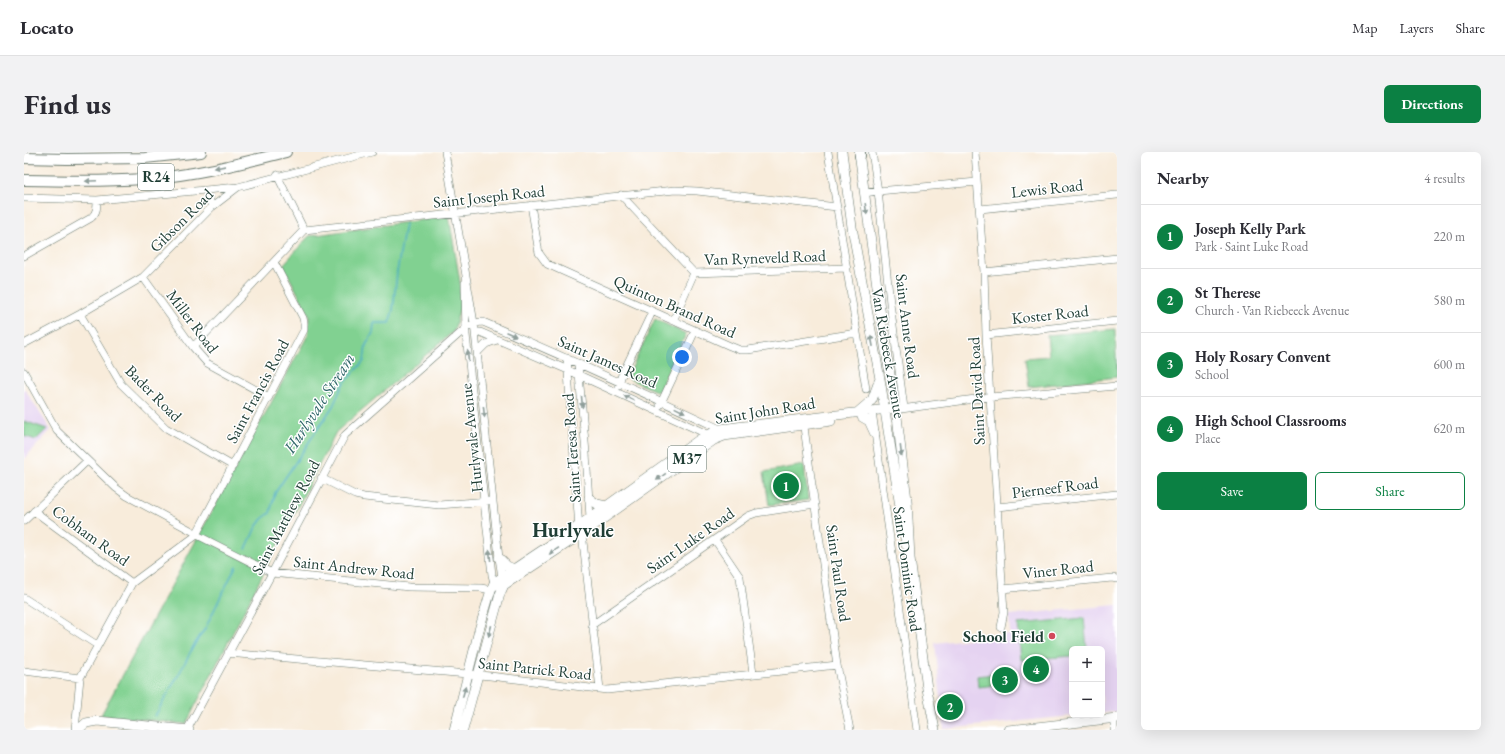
<!DOCTYPE html>
<html lang="en">
<head>
<meta charset="utf-8">
<style>
	:root { --surface:#fff; --page:#f2f2f3; --text:#2b2b33; --muted:#7c7c81; --line:#e1e1e2; --accent:#0b8043 }
	body { margin:0; font-family:"EB Garamond",serif; background:var(--page); color:var(--text) }
	.controls { position:absolute; right:12px; bottom:12px; display:grid; overflow:hidden; border-radius:6px; box-shadow:0 4px 16px #0002 }
	.controls button { width:36px; height:36px; display:grid; place-items:center; padding:0; border:0; border-bottom:1px solid var(--line); background:var(--surface); color:var(--text); font:20px sans-serif }
	.you { position:absolute; left:658px; top:205px; width:14px; height:14px; margin:-10px; border:3px solid #fff; border-radius:50%; background:#1a73e8; box-shadow:0 0 0 6px #1a73e833 }
	.badge { display:grid; place-items:center; width:26px; height:26px; border-radius:50%; background:var(--accent); color:#fff; font-size:13px; font-weight:700 }
	.pin { position:absolute; translate:-50% -50%; border:2px solid #fff; box-shadow:0 1px 4px #0006 }
	.list { margin:0; padding:0; list-style:none }
	h2 { display:flex; justify-content:space-between; align-items:center; height:52px; margin:0; padding:0 16px; font-size:17px }
	h2 small { font-size:13px; font-weight:400; color:var(--muted) }
	.list li { display:grid; grid-template-columns:26px 1fr auto; gap:12px; align-items:center; box-sizing:border-box; height:64px; padding:0 16px; border-top:1px solid var(--line) }
	.list b { display:block; font-size:15px; white-space:nowrap }
	.list p { margin:0; font-size:13px; white-space:nowrap; color:var(--muted) }
	.list em { font-size:13px; font-style:normal; color:var(--muted) }
	.actions { display:flex; gap:8px; padding:12px 16px }
	.actions a { flex:1; padding:9px 0; border:1px solid var(--accent); border-radius:6px; text-align:center; font-size:14px; color:var(--accent) }
	.actions .main { background:var(--accent); color:#fff }
	.map { position:relative; flex:none; width:1093px; height:578px; overflow:hidden; border-radius:6px }
	header { display:flex; align-items:center; gap:24px; box-sizing:border-box; height:56px; padding:0 20px; background:var(--surface); border-bottom:1px solid var(--line) }
	header strong { font-size:19px }
	nav { display:flex; gap:22px; margin-inline-start:auto; font-size:14px }
	.intro { display:flex; align-items:center; justify-content:space-between; box-sizing:border-box; height:96px; padding:0 24px }
	h1 { margin:0; font-size:28px }
	.button { padding:10px 18px; border-radius:6px; background:var(--accent); color:#fff; font-size:14px; font-weight:700 }
	main { display:flex; gap:24px; padding:0 24px }
	aside { flex:1; background:var(--surface); border-radius:6px; box-shadow:0 4px 16px #0002 }
	.map>svg:first-child { display:block }
	.built { fill:#e5d3f1 }
	.green { fill:#81d191; stroke:#508762 }
	.lines { fill:none; stroke-linecap:round; stroke-linejoin:round }
	.stream { stroke:#48abc7; stroke-width:1.5 }
	.minor-casing { stroke:#6b7a6e; stroke-width:8 }
	.major-casing { stroke:#6b7a6e; stroke-width:10 }
	.highway-casing { stroke:#6b7a6e; stroke-width:12 }
	.minor { stroke:#fff; stroke-width:7 }
	.major { stroke:#fff; stroke-width:9 }
	.highway { stroke:#fff; stroke-width:10 }
	.oneway { fill:#8f9e9a }
	.poi-dot { fill:#d1495b; stroke:#fff; stroke-width:1.5 }
	.labels { text-anchor:middle; stroke-width:3; stroke-linejoin:round; paint-order:stroke }
	.shield { fill:#fff; stroke:#627771; stroke-width:1 }
	.shield-label { font-size:15px; font-weight:bold; fill:#1f3d34 }
	.street-label { font-size:16px; fill:#1f3d34; stroke:#fff }
	.poi-label { font-size:16px; font-weight:bold; fill:#1f3d34; stroke:#fff; text-anchor:end }
	.water-label { font-size:17px; font-style:italic; fill:#2d6467; stroke:#fff }
	.district-label { font-size:20px; font-weight:bold; fill:#1f3d34; stroke:#fff }
</style>
</head>
<body>
<header>
<strong>Locato</strong>
<nav><a>Map</a><a>Layers</a><a>Share</a></nav>
</header>
<div class="intro"><h1>Find us</h1><a class="button">Directions</a></div>
<main>
<div class="map">
<svg width="1093" height="578" viewBox="0 0 1093 578">
	<rect width="100%" height="100%" fill="#fff"/>
	<filter id="ink" filterUnits="userSpaceOnUse"><feTurbulence type="fractalNoise" baseFrequency=".025" numOctaves="2"/><feDisplacementMap in="SourceGraphic" scale="8" xChannelSelector="R" yChannelSelector="G"/><feConvolveMatrix kernelMatrix="1 2 1 2 8 2 1 2 1" color-interpolation-filters="sRGB"/></filter>
	<filter id="wash" filterUnits="userSpaceOnUse"><feTurbulence type="fractalNoise" baseFrequency=".012" numOctaves="4" result="noise"/><feDisplacementMap in="SourceGraphic" scale="16" xChannelSelector="R" yChannelSelector="G"/><feGaussianBlur stdDeviation="0.9" result="paint"/><feColorMatrix in="noise" values="0 0 0 0 0 0 0 0 0 0 0 0 0 0 0 0 0 1.4 0 .05"/><feComposite in="paint" operator="in"/></filter>
	<g filter="url(#wash)">
		<rect width="100%" height="100%" fill="#f8ecdb"/>
		<path class="built" d="M 0,236 L 27,278 L 0,307 Z
			M 1093,453 L 1093,560 L 1078,561 L 1078,497 L 1048,497 L 1048,563 L 1058,563 L 920,577 L 911,491 L 986,482 L 985,463 Z"/>
		<path class="green" d="M 425,64 L 436,130 L 436,155 L 430,179 L 312,280 L 162,572 L 77,563 L 284,183 L 285,163 L 259,113 L 285,84 Z
			M 631,167 L 662,182 L 634,240 L 603,226 Z
			M 1091,177 L 1093,225 L 1005,235 L 1001,206 L 1025,204 L 1023,183 Z
			M 0,269 L 23,277 L 12,288 L 0,284 Z
			M 780,313 L 784,348 L 745,353 L 740,320 Z
			M 1060,466 L 1063,497 L 1048,497 L 1048,504 L 997,508 L 994,472 Z
			M 971,522 L 973,533 L 954,535 L 953,524 Z"/>
		<g class="lines">
			<path class="stream" d="M 222,397 L 232,375 L 238,367 L 246,361 L 251,341 L 309,254 L 319,232 L 340,209 L 342,193 L 349,181 L 350,171 L 365,171 L 369,158 L 373,120 L 381,72
				M 131,564 L 155,522 L 169,495 L 182,475 L 194,450 L 212,414"/>
		</g>
	</g>
	<g filter="url(#ink)">
		<g class="lines">
			<defs>
				<path id="minor" d="M 421,0 L 450,171 L 475,406 L 478,425 L 481,428
					M 804,0 L 842,237
					M 848,0 L 854,39 L 866,151 L 880,256
					M 951,0 L 960,120 L 962,183 L 980,460 L 977,475
					M 253,23 L 280,78
					M 182,38 L 188,55
					M 840,41 L 854,39 L 953,30
					M 597,43 L 670,121 L 823,116
					M 0,46 L 73,48 L 214,35
					M 507,53 L 515,101 L 523,112 L 706,194 L 716,198 L 724,198 L 833,181
					M 956,57 L 1093,43
					M 0,104 L 67,66 C 73,61 73,55 73,48
					M 960,120 L 1093,106
					M 119,125 L 169,195 L 183,211 L 245,245
					M 441,131 L 442,183 L 468,423 L 470,431 L 473,434
					M 56,162 L 97,232 L 142,276 L 209,314
					M 649,169 L 670,121
					M 451,180 L 456,180 L 544,218 L 685,283 L 687,285
					M 962,183 L 1093,169
					M 0,192 L 56,162 L 119,125 L 188,55 L 214,35 L 348,0
					M 169,195 L 280,78 L 651,38 L 673,39 L 813,55
					M 454,200 L 462,192 L 473,188
					M 543,206 L 555,377
					M 554,211 L 562,301 L 566,366 L 564,370
					M 0,220 L 33,279 L 92,336 L 103,344 L 170,380
					M 595,234 L 597,225 L 628,160
					M 636,253 L 671,179
					M 877,257 L 966,245 L 1093,234
					M 848,259 L 893,578
					M 779,268 L 813,513 L 826,578
					M 297,326 L 331,343 L 340,345 L 415,353 L 464,349
					M 973,355 L 1093,342
					M 10,359 L 108,431
					M 0,369 L 63,309
					M 174,379 L 280,178 L 280,171 L 279,166 L 250,110
					M 558,381 L 576,537
					M 175,384 L 248,421 L 385,435 L 457,436 L 467,438
					M 691,388 L 716,425 L 729,521
					M 978,437 L 1088,426 L 1093,427
					M 0,446 L 73,493
					M 568,473 L 724,364 L 732,361 L 791,352
					M 204,501 L 466,524 L 583,538 L 813,513
					M 0,519 L 56,526
					M 51,578 L 56,526 L 108,431 L 170,385
					M 163,578 L 248,421 L 321,283 L 442,176 L 450,171 L 459,170 C 539,204 618,240 696,277 L 698,279
					M 1090,578 L 1090,566"/>
				<path id="major" d="M 818,0 L 828,75 L 856,227 L 882,393
					M 835,0 L 861,194 L 872,256 L 883,348 L 886,406 L 903,537 L 911,578
					M 834,260 L 848,248 L 855,229
					M 838,265 L 845,269 L 851,282
					M 565,346 L 573,352 L 582,354
					M 475,406 L 483,414 L 490,417
					M 54,578 L 62,571 L 73,569 L 165,578
					M 430,578 L 455,478 L 467,438 L 470,431 L 478,425 L 556,373 L 676,287 L 696,277 L 872,256
					M 439,578 L 476,442 L 480,433 L 562,379 L 690,288 L 700,284 L 807,269
					M 984,578 L 1093,566"/>
				<path id="highway" d="M 836,4 L 836,0
					M 0,6 L 43,7 L 121,6 L 177,0
					M 0,28 C 39,29 79,30 119,27 C 167,24 215,12 262,0"/>
			</defs>
			<use href="#minor" class="minor-casing"/>
			<use href="#major" class="major-casing"/>
			<use href="#highway" class="highway-casing"/>
			<use href="#minor" class="minor"/>
			<use href="#major" class="major"/>
			<use href="#highway" class="highway"/>
		</g>
		<defs><path id="oneway-solid" d="M-6-.8H1V-3.2L6.5 0L1 3.2V.8H-6Z"/></defs>
		<g class="oneway">
			<use href="#oneway-solid" transform="translate(196 15) rotate(169)"/>
			<use href="#oneway-solid" transform="translate(67 29) rotate(178)"/>
			<use href="#oneway-solid" transform="translate(842 57) rotate(82)"/>
			<use href="#oneway-solid" transform="translate(487 182) rotate(23)"/>
			<use href="#oneway-solid" transform="translate(848 189) rotate(-101)"/>
			<use href="#oneway-solid" transform="translate(444 204) rotate(-96)"/>
			<use href="#oneway-solid" transform="translate(605 246) rotate(-156)"/>
			<use href="#oneway-solid" transform="translate(558 250) rotate(85)"/>
			<use href="#oneway-solid" transform="translate(656 258) rotate(26)"/>
			<use href="#oneway-solid" transform="translate(460 260) rotate(84)"/>
			<use href="#oneway-solid" transform="translate(877 299) rotate(83)"/>
			<use href="#oneway-solid" transform="translate(637 325) rotate(144)"/>
			<use href="#oneway-solid" transform="translate(530 399) rotate(146)"/>
			<use href="#oneway-solid" transform="translate(466 403) rotate(-96)"/>
			<use href="#oneway-solid" transform="translate(466 479) rotate(105)"/>
			<use href="#oneway-solid" transform="translate(440 540) rotate(-75)"/>
		</g>
	</g>
	<circle class="poi-dot" cx="1028" cy="484" r="4"/>
	<g class="labels">
		<g class="shield">
			<rect x="114" y="12" width="36" height="26" rx="3"/>
			<rect x="644" y="294" width="38" height="26" rx="3"/>
		</g>
		<g class="shield-label">
			<text x="132" y="30">R24</text>
			<text x="663" y="312">M37</text>
		</g>
		<g class="street-label">
			<text transform="translate(1023 36) rotate(-6)" y="6">Lewis Road</text>
			<text transform="translate(465 44) rotate(-6)" y="6">Saint Joseph Road</text>
			<text transform="translate(157 68) rotate(-45)" y="6">Gibson Road</text>
			<text transform="translate(741 105) rotate(-2)" y="6">Van Ryneveld Road</text>
			<text transform="translate(651 154) rotate(24)" y="6">Quinton Brand Road</text>
			<text transform="translate(1026 162) rotate(-6)" y="6">Koster Road</text>
			<text transform="translate(169 169) rotate(53)" y="6">Miller Road</text>
			<text transform="translate(884 174) rotate(83)" y="6">Saint Anne Road</text>
			<text transform="translate(865 201) rotate(80)" y="6">Van Riebeeck Avenue</text>
			<text transform="translate(584 209) rotate(24)" y="6">Saint James Road</text>
			<text transform="translate(233 239) rotate(-62)" y="6">Saint Francis Road</text>
			<text transform="translate(952 239) rotate(-93)" y="6">Saint David Road</text>
			<text transform="translate(130 241) rotate(45)" y="6">Bader Road</text>
			<text transform="translate(741 258) rotate(-9)" y="6">Saint John Road</text>
			<text transform="translate(447 286) rotate(-96)" y="6">Hurlyvale Avenue</text>
			<text transform="translate(547 296) rotate(-94)" y="6">Saint Teresa Road</text>
			<text transform="translate(1031 335) rotate(-7)" y="6">Pierneef Road</text>
			<text transform="translate(261 365) rotate(-62)" y="6">Saint Matthew Road</text>
			<text transform="translate(67 383) rotate(36)" y="6">Cobham Road</text>
			<text transform="translate(666 388) rotate(-35)" y="6">Saint Luke Road</text>
			<text transform="translate(330 415) rotate(6)" y="6">Saint Andrew Road</text>
			<text transform="translate(884 417) rotate(82)" y="6">Saint Dominic Road</text>
			<text transform="translate(1034 417) rotate(-6)" y="6">Viner Road</text>
			<text transform="translate(815 421) rotate(82)" y="6">Saint Paul Road</text>
			<text transform="translate(511 516) rotate(6)" y="6">Saint Patrick Road</text>
		</g>
		<g class="poi-label">
			<text x="1020" y="490">School Field</text>
		</g>
		<g class="water-label">
			<text transform="translate(295 251) rotate(-57)" y="6">Hurlyvale Stream</text>
		</g>
		<g class="district-label">
			<text x="549" y="385">Hurlyvale</text>
		</g>
	</g>
</svg>
<div class="controls">
<button>+</button>
<button>−</button>
</div>
<div class="you"></div>
<div class="pin badge" style="left:762px;top:334px">1</div>
<div class="pin badge" style="left:926px;top:555px">2</div>
<div class="pin badge" style="left:981px;top:528px">3</div>
<div class="pin badge" style="left:1012px;top:517px">4</div>
</div>
<aside>
<h2>Nearby<small>4 results</small></h2>
<ul class="list">
<li><span class="badge">1</span><div><b>Joseph Kelly Park</b><p>Park · Saint Luke Road</p></div><em>220 m</em></li>
<li><span class="badge">2</span><div><b>St Therese</b><p>Church · Van Riebeeck Avenue</p></div><em>580 m</em></li>
<li><span class="badge">3</span><div><b>Holy Rosary Convent</b><p>School</p></div><em>600 m</em></li>
<li><span class="badge">4</span><div><b>High School Classrooms</b><p>Place</p></div><em>620 m</em></li>
</ul>
<div class="actions"><a class="main">Save</a><a>Share</a></div>
</aside>
</main>
</body>
</html>
